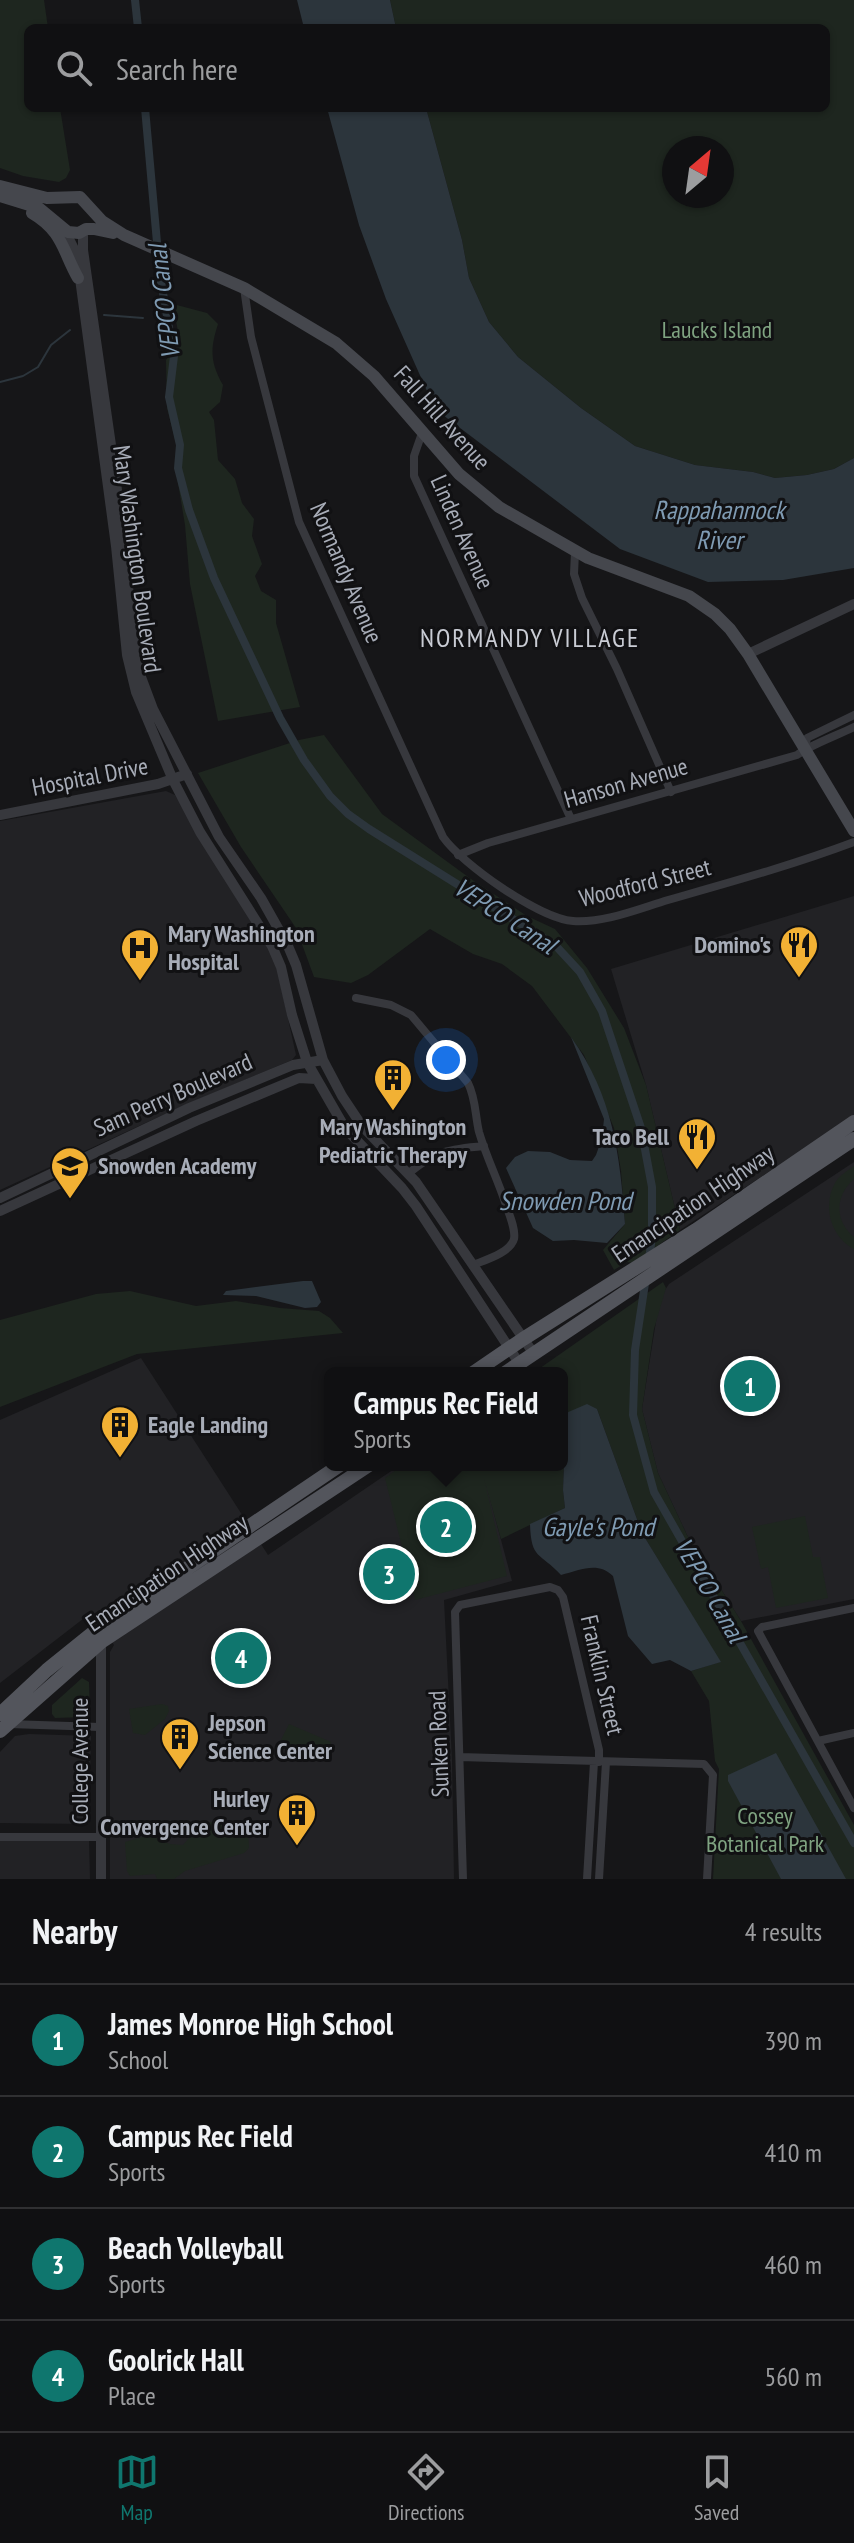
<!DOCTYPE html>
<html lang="en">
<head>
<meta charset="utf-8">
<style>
	:root { --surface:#101012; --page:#1e1e20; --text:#f1f3f6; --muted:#9c9d9f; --line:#303032; --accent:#0f766e }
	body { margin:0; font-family:"PT Sans Narrow",sans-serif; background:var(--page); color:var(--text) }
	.compass { position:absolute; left:662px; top:136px; width:72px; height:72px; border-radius:50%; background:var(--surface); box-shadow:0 2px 6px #0004; rotate:29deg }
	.you { position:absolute; left:446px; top:1060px; width:28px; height:28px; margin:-20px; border:6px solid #fff; border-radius:50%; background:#1a73e8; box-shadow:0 0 0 12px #1a73e833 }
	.badge { display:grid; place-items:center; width:52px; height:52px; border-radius:50%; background:var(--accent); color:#fff; font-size:26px; font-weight:700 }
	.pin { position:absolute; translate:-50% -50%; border:4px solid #fff; box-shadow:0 2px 8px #0006 }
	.popup { position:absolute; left:324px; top:1367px; width:244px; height:104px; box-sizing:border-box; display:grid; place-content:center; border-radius:12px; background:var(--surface); filter:drop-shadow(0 2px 6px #0005); font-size:26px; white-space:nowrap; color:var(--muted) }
	.popup b { font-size:30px; color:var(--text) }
	.popup::after { content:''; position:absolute; left:50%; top:100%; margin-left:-16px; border:16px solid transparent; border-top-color:var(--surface) }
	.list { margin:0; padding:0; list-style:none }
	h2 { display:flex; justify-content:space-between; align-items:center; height:104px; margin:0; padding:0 32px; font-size:34px }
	h2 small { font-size:26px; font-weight:400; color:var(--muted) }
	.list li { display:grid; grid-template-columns:52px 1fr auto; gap:24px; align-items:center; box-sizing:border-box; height:112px; padding:0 32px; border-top:2px solid var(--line) }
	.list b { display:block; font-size:30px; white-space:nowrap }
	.list p { margin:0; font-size:26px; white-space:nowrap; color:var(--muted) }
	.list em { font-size:26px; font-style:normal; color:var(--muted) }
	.icon { flex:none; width:44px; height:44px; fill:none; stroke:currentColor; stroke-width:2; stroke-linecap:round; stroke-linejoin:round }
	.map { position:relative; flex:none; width:854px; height:1879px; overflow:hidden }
	.search { position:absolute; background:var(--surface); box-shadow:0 2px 6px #0004; left:24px; right:24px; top:24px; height:88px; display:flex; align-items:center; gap:20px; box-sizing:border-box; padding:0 28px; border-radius:12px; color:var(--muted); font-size:30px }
	.sheet { height:552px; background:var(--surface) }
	nav { display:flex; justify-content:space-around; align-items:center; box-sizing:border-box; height:112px; border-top:2px solid var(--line); background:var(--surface); font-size:22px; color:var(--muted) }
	nav a { display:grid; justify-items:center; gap:4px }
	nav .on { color:var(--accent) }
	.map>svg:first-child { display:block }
	.built { fill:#222225 }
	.green { fill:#1e261f; fill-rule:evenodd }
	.water { fill:#2c353c }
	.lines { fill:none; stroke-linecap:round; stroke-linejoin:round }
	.stream { stroke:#2c353c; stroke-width:2 }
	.canal { stroke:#2c353c; stroke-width:8 }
	.minor { stroke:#37383d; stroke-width:8 }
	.tertiary { stroke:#37383d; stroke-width:10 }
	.secondary { stroke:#45474d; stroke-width:12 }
	.primary { stroke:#53555c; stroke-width:14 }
	.labels { text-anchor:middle; stroke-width:6; stroke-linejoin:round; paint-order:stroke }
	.park-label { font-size:24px; fill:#7fa381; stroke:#111113 }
	.street-label { font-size:24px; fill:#a8adb8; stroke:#111113 }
	.poi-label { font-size:24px; font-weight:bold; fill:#a8adb8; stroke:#111113; text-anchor:start }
	.water-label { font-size:26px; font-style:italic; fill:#7f9bb3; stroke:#111113 }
	.neighbourhood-label { font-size:26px; letter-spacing:2px; fill:#c9ccd4; stroke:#111113 }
</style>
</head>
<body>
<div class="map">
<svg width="854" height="1879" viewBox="0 0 854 1879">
	<rect width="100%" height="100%" fill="#161618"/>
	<path class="built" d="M 166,791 L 175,795 L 257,925 L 276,964 L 296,1055 L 292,1060 L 178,1108 L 0,1190 L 0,821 Z
		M 854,896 L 854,1116 L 680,1230 L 646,1085 L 611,969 Z
		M 854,1162 L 854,1599 L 741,1621 L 687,1535 L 658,1473 L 642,1409 L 658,1309 L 663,1293 L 669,1284 Z
		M 141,1358 L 268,1555 L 400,1465 L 481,1465 L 512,1581 L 444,1600 L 452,1760 L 454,1879 L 110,1879 L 110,1652 L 114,1645 L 92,1612 L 0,1683 L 0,1420 Z
		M 29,1734 L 91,1736 L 89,1824 L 0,1823 L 0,1752 L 15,1736 Z
		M 89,1840 L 90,1879 L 0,1879 L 0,1841 Z"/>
	<path class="green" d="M 0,0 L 44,0 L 48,28 L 28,28 L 28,108 L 60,108 L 70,170 L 66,178 L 59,182 L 23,176 L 0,168 Z
		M 390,0 L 854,0 L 854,458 L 834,469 L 807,475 L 775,478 L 753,472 L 695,465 L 635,446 L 581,408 L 518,357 L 489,322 L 469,278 L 462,240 L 426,108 L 826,108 L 826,28 L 396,28 ZM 674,148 L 722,148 L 722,196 L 674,196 Z
		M 173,304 L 207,313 L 218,324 C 210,349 210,362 223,385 L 220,402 L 209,412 L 214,420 L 218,460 L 235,479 L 242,503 L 254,519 L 252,536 L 262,564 L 255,576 L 261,591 L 276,600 L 276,623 L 300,707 L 218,721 L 190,584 L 185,525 L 176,471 L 176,443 L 167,408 L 166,360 L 180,343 Z
		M 324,735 L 382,814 L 471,879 L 527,916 L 555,929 L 587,968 L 624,1028 L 646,1085 L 680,1230 L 633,1263 L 627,1262 L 614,1270 L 603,1250 L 625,1224 L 621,1171 L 614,1128 L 584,1055 L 532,986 L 502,964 L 473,954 L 430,929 L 368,975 L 351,983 L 314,977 L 296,928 L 241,847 L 198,773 L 299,740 Z
		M 854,1166 L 854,1179 C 835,1196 834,1220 854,1237 L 854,1249 C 831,1237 822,1206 835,1183 C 839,1176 847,1171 854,1166 Z
		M 663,1282 L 666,1288 L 654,1329 L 642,1409 L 658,1473 L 687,1535 L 741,1621 L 854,1825 L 854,1879 L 713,1879 L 719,1769 L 715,1761 L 709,1701 L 691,1671 L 720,1662 L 642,1533 L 597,1409 L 566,1414 L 563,1490 L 565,1508 L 501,1539 L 484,1479 L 507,1576 L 415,1600 L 385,1478 L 403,1465 L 562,1465 L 562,1373 L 533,1373 Z
		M 130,1291 L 196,1306 L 236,1301 L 280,1308 L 319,1311 L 330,1318 L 343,1333 L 137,1354 L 0,1407 L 0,1320 L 96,1294 Z
		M 805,1516 L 813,1557 L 820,1557 L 828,1598 L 776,1608 L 768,1567 L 761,1569 L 752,1527 Z
		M 82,1678 L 89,1682 L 90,1713 L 84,1717 L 55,1718 L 52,1714 L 52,1705 Z
		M 162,1704 L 168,1706 L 169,1711 L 165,1719 L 145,1735 L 133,1733 L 129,1709 Z
		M 289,1724 L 331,1742 L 323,1761 L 280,1742 Z
		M 203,1822 L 228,1823 L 248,1829 L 249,1848 L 244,1853 L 185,1871 L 174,1879 L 157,1879 L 155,1874 L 130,1876 L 127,1871 L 125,1842 L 150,1835 L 170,1844 L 183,1845 Z"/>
	<path class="water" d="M 297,0 L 390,0 L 396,28 L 304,28 Z
		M 327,108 L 426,108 L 462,240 L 469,278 L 489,322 L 518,357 L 581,408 L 635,446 L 695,465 L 753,472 L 775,478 L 807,475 L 834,469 L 854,458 L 854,568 L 783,580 L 708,582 L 620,549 L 435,409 L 386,299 L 359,225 Z
		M 571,1037 C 613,1096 620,1154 625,1224 L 607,1243 L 574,1240 L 553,1241 L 533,1228 L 506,1168 L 515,1157 L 528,1151 L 550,1152 L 570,1160 L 592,1161 L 596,1155 L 602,1138 L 604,1119 Z
		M 303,1281 L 312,1281 L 321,1302 L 317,1307 L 305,1308 L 256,1296 L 223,1295 L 226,1291 Z
		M 587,1404 L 597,1409 L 642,1533 L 721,1662 L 691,1671 L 670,1660 L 652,1664 L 628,1636 L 613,1576 C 598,1561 580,1570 561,1575 C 540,1552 531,1560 530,1524 L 565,1508 L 563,1490 L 566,1413 Z
		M 776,1753 L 846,1879 L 781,1879 L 728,1781 L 728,1775 Z"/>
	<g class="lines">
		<path class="stream" d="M 104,315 L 143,318
			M 155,317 L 167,318
			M 0,382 L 23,376 L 38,367 L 51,345 L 70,330"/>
		<path class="canal" d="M 135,0 L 138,28
			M 145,108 L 160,276 L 174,356 L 169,397 L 180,445 L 178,468 L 189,510 L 214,578 L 280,718 L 304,760 L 330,796 L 348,814 L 369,829 L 556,946 L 580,972 L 602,1011 L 641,1128 L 652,1187 L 652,1237 L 649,1259
			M 646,1277 L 635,1350 L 633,1415 L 654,1492 L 854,1843"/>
		<path class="minor" d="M 244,288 L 251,337 L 299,522 L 443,837 C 462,864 540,919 573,921 C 605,923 638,909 668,900 C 731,882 793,865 854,842
			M 422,433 L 414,456 L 414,476 L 571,819
			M 575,552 L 574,574 L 582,598 L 617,669 L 671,792
			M 805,748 L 807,738 L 854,715
			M 458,855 L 488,843 L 797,755 C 808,746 838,735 854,727
			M 356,998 L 391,1005 L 411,1015 L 468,1083 C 476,1099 475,1115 479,1132 C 486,1156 497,1178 505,1202 C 508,1212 516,1228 514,1239 C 510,1253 485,1260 473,1265
			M 409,1173 C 435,1151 450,1149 484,1146
			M 854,1608 L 762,1627 L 758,1631 L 854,1808
			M 9,1724 L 100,1727
			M 818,1741 L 854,1733
			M 460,1757 L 704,1764 L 713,1775 L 707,1879
			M 0,1837 L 100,1837
			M 463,1879 L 455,1612 L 460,1605 L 550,1587 L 558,1590 L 563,1597 L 599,1750 L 599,1762
			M 587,1879 L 594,1762
			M 599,1879 L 606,1762"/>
		<path class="tertiary" d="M 83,230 L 83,250 L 115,473 L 135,648 L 141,677 L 153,709 L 219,837 L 261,898 L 288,946 L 296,965 L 323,1060 L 342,1096 L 362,1126 L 416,1182 L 534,1354
			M 65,231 L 74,249 L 79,271 L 116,546 L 127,655 L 136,692 L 173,780 L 200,832 L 272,946 L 281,967 L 292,1015 L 307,1062 L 345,1128 L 402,1188 L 416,1206 L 519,1363
			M 748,654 L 854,604
			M 0,815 L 158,784 L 187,774
			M 0,1198 L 189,1108 L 293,1065 L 323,1060
			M 0,1211 L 196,1121 L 299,1078 L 316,1079
			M 101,1879 L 101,1641"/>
		<path class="secondary" d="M 0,186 L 47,198 L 80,197 L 102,221 L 124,235 L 244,288 L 336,343 L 374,376 L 459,474 L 499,507 L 588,558 L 689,596 L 715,614 L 730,629 L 748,654 L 854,831
			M 0,196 L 39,208 L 68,232 L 79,233 L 86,229 L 94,229 L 113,233
			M 32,213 C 63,231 63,252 78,278"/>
		<path class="primary" d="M 473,1373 L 523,1339 L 696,1230 L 854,1122
			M 505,1373 L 854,1139
			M 0,1714 L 47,1670 L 99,1628 L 340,1465
			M 0,1731 L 101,1642 L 369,1465"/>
	</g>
	<defs>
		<symbol id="restaurant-pin" viewBox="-11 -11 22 30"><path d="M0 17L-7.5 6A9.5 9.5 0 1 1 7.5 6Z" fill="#f2b134" stroke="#111113"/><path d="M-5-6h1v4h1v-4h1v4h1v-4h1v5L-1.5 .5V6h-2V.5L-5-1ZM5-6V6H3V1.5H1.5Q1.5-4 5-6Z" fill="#111"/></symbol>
		<symbol id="hospital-pin" viewBox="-11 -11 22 30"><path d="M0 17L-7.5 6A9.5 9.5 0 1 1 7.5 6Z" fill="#f2b134" stroke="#111113"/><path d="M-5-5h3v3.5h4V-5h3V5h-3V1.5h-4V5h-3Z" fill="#111"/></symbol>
		<symbol id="building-pin" viewBox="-11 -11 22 30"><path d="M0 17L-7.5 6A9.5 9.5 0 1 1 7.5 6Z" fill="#f2b134" stroke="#111113"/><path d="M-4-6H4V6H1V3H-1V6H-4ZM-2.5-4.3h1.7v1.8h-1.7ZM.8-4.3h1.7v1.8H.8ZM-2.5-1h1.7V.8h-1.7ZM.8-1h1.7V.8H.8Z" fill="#111"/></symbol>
		<symbol id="school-pin" viewBox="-11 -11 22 30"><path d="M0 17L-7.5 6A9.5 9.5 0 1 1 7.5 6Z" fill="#f2b134" stroke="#111113"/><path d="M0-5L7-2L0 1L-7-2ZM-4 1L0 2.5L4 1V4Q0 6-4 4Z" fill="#111"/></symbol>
	</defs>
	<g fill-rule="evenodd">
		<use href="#restaurant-pin" x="777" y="923" width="44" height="60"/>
		<use href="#hospital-pin" x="118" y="926" width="44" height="60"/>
		<use href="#building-pin" x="371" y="1056" width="44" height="60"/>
		<use href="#restaurant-pin" x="675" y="1115" width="44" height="60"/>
		<use href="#school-pin" x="48" y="1144" width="44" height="60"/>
		<use href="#building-pin" x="98" y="1403" width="44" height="60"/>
		<use href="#building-pin" x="158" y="1715" width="44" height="60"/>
		<use href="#building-pin" x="275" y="1791" width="44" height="60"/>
	</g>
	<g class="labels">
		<g class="park-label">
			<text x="717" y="338">Laucks Island</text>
			<text x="765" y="1824">Cossey<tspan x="765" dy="28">Botanical Park</tspan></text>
		</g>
		<g class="street-label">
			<text transform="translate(442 418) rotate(48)" y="8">Fall Hill Avenue</text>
			<text transform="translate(462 532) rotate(66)" y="8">Linden Avenue</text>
			<text transform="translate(137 559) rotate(82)" y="8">Mary Washington Boulevard</text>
			<text transform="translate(346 573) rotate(67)" y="8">Normandy Avenue</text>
			<text transform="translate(90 777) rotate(-11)" y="8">Hospital Drive</text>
			<text transform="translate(626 783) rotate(-16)" y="8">Hanson Avenue</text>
			<text transform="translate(645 883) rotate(-14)" y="8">Woodford Street</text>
			<text transform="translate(173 1095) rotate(-24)" y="8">Sam Perry Boulevard</text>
			<text transform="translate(693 1204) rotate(-34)" y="8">Emancipation Highway</text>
			<text transform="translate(167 1573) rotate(-34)" y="8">Emancipation Highway</text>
			<text transform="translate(602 1675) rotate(77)" y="8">Franklin Street</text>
			<text transform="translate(439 1744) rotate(-92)" y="8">Sunken Road</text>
			<text transform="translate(80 1761) rotate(-90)" y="8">College Avenue</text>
		</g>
		<g class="poi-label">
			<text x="168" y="942">Mary Washington<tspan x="168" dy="28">Hospital</tspan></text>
			<text x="771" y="953" text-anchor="end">Domino's</text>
			<text x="393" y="1135" text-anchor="middle">Mary Washington<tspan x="393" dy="28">Pediatric Therapy</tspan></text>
			<text x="669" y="1145" text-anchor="end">Taco Bell</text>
			<text x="98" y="1174">Snowden Academy</text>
			<text x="148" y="1433">Eagle Landing</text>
			<text x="208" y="1731">Jepson<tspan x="208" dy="28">Science Center</tspan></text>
			<text x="269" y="1807" text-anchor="end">Hurley<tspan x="269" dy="28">Convergence Center</tspan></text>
		</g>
		<g class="water-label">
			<text transform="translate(164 302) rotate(-97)" y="9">VEPCO Canal</text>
			<text x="719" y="519">Rappahannock<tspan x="719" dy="30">River</tspan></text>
			<text transform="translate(505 916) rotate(33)" y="9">VEPCO Canal</text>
			<text x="565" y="1210">Snowden Pond</text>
			<text x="598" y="1536">Gayle's Pond</text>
			<text transform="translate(710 1590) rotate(60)" y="9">VEPCO Canal</text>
		</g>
		<g class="neighbourhood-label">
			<text x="530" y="647">NORMANDY VILLAGE</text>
		</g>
	</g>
</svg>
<svg class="compass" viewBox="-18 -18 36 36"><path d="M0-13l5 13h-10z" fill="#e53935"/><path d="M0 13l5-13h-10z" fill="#9c9d9f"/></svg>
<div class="you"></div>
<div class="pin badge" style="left:750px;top:1386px">1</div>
<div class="pin badge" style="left:446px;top:1527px">2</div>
<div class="popup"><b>Campus Rec Field</b>Sports</div>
<div class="pin badge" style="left:389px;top:1574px">3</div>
<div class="pin badge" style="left:241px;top:1658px">4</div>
<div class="search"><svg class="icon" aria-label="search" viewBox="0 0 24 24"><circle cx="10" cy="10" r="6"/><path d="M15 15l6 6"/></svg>Search here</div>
</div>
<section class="sheet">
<h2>Nearby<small>4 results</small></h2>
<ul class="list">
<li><span class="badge">1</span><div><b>James Monroe High School</b><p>School</p></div><em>390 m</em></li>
<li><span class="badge">2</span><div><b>Campus Rec Field</b><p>Sports</p></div><em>410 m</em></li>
<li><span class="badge">3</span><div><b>Beach Volleyball</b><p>Sports</p></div><em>460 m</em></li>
<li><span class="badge">4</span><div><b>Goolrick Hall</b><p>Place</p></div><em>560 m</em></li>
</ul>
</section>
<nav>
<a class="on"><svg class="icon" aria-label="map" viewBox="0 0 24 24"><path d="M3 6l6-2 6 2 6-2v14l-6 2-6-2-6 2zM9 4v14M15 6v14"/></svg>Map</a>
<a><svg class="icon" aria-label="directions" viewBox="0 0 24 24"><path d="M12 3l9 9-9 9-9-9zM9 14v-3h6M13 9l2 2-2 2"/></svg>Directions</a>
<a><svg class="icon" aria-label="saved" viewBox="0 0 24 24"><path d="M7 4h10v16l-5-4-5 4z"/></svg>Saved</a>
</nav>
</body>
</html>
